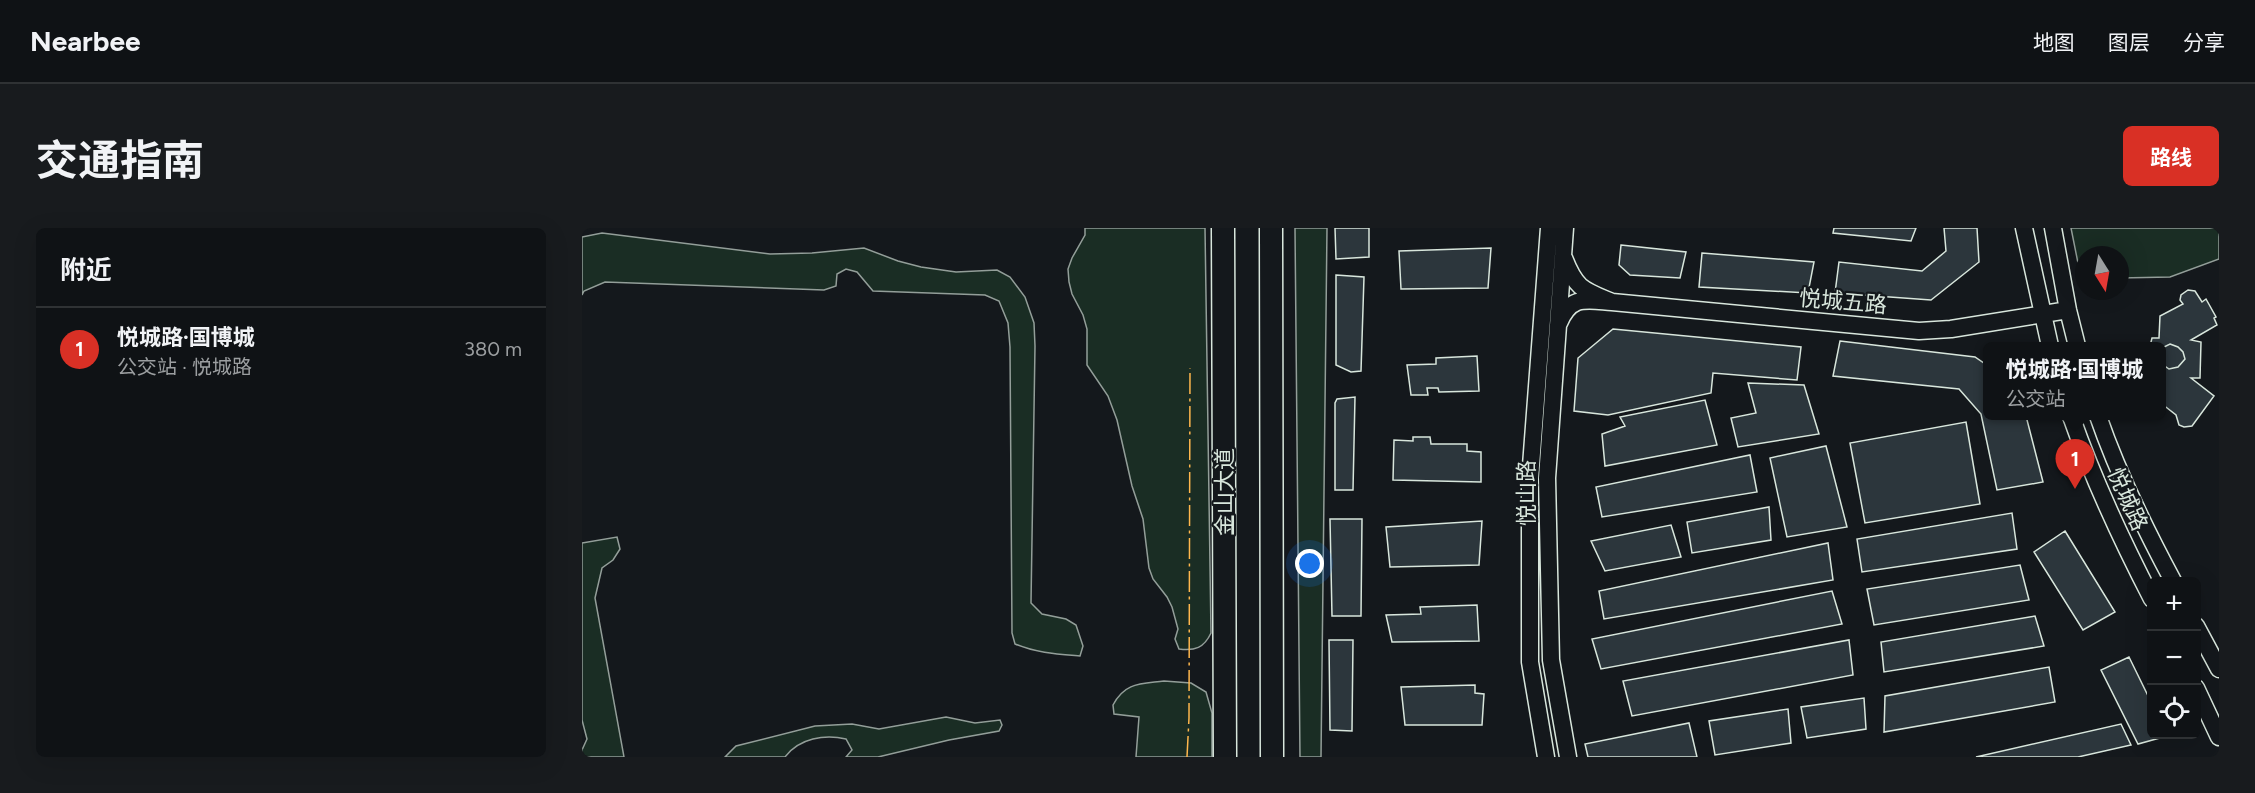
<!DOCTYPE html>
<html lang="zh">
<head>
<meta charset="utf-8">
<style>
	:root { --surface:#0f1215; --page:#181b1e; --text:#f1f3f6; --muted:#9b9ea0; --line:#2f3234; --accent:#d93025 }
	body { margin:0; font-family:Figtree,"Noto Sans SC",sans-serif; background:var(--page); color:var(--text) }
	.controls { position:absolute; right:18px; bottom:18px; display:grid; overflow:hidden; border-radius:9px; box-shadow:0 6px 24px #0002 }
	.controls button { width:54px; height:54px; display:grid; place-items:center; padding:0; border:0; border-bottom:2px solid var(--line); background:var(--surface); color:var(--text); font:30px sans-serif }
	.compass { position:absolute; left:1493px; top:18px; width:54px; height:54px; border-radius:50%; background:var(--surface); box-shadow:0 6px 24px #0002; rotate:169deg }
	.you { position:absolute; left:728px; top:336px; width:21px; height:21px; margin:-15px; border:4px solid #fff; border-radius:50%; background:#1a73e8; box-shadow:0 0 0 9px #1a73e833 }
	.badge { display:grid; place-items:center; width:39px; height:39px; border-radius:50%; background:var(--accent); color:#fff; font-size:20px; font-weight:700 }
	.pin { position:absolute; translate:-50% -50px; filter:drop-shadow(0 2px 3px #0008) }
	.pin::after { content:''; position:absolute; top:32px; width:21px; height:18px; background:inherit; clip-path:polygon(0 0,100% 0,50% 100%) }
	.popup { position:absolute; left:1401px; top:114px; width:183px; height:78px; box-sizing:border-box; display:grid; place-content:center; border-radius:9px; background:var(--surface); filter:drop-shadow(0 2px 4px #0005); font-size:20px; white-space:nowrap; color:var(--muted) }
	.popup b { font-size:22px; color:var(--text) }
	.popup::after { content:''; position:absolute; left:50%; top:100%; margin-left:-12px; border:12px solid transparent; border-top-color:var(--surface) }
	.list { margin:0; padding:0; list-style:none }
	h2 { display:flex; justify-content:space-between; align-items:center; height:78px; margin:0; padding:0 24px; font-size:26px }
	h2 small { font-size:20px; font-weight:400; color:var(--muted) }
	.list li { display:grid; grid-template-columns:39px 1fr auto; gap:18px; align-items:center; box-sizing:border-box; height:84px; padding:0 24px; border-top:2px solid var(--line) }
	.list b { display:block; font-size:22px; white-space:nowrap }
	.list p { margin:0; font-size:20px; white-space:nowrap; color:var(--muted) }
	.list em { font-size:20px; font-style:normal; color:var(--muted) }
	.icon { flex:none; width:33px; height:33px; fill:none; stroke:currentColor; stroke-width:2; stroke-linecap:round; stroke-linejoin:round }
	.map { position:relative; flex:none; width:1637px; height:529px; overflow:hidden; border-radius:9px }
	header { display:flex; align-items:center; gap:36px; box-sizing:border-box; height:84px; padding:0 30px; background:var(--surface); border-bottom:2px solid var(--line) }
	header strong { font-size:28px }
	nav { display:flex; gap:33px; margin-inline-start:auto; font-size:21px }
	.intro { display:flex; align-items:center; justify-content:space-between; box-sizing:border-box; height:144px; padding:0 36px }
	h1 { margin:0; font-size:42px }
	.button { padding:15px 27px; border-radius:9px; background:var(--accent); color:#fff; font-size:21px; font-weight:700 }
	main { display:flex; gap:36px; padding:0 36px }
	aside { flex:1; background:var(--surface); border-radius:9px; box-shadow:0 6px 24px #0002 }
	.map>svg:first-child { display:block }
	.green { fill:#1a2d24; stroke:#939e99; stroke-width:1.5 }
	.building { fill:#2c363c; stroke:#d8e6dc; stroke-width:1.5 }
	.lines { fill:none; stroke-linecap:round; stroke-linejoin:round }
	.secondary-casing { stroke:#d8e6dc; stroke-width:19 }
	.highway-casing { stroke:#d8e6dc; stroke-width:25 }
	.secondary { stroke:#14181c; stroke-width:16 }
	.highway { stroke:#14181c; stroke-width:22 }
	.power { stroke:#ffb74d; stroke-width:1.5; stroke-dasharray:21 4.5 3 4.5; stroke-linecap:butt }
	.labels { text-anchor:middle; stroke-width:4.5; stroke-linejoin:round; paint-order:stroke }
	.street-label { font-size:22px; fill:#d8e6dc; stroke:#14181c }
</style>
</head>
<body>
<header>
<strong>Nearbee</strong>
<nav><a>地图</a><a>图层</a><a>分享</a></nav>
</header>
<div class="intro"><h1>交通指南</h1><a class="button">路线</a></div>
<main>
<aside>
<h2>附近<small></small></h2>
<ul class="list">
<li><span class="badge">1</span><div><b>悦城路·国博城</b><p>公交站 · 悦城路</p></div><em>380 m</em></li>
</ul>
</aside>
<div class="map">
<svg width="1637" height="529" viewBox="0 0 1637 529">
	<rect width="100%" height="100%" fill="#14181c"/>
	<path class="green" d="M 503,0 L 623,0 L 629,405 C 622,420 613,423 597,421 L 593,411 L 596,401 L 590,379 L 585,369 L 571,351 L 567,340 L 561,291 L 550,258 L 535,192 L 526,168 L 505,137 L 505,101 L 501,87 L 490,66 L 487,54 L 486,41 L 490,30 L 503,7 Z
		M 713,0 L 745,0 L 739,529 L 718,529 Z
		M 1489,0 L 1637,0 L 1637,31 L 1588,49 L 1538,50 L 1538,27 L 1502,27 L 1502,50 L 1499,50 Z
		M 20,5 L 188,26 L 230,25 L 282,20 L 316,33 L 339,39 L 374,44 L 415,42 L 428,49 L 443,69 L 452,95 L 453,118 L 449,375 L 460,386 L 484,391 L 494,397 L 501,418 L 498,428 C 474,426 455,425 433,416 L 430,405 L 428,119 L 426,95 L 417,73 L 403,67 L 291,63 L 275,44 L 264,41 L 255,46 L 254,58 L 242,62 L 23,54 L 2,63 L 0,67 L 0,9 Z
		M 35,309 L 38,321 L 31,332 L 20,340 L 13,370 L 42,529 L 0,529 L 0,522 L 5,511 L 0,492 L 0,315 Z
		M 582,453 L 609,455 L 624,464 L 630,485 L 630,529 L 554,529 L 557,489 L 532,486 L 531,477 C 543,454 559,456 582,453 Z
		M 364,489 L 393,495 L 418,492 L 420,497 L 417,503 L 367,512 L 296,529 L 264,529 L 270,522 L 264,511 C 243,506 217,510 203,529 L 143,529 L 154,518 L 233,498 L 270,496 L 297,501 Z"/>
	<path class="building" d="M 753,0 L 787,0 L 787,29 L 754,31 Z
		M 1252,0 L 1334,0 L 1329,13 L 1251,5 Z
		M 1362,0 L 1395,0 L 1397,34 L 1349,72 L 1253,65 L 1257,34 L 1340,43 L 1364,23 Z
		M 1039,17 L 1104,24 L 1098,50 L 1048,47 L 1037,37 Z
		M 909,20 L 906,60 L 819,61 L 817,23 Z
		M 1120,25 L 1232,34 L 1226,65 L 1117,59 Z
		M 754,47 L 782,49 L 779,143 L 769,144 L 754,137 Z
		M 1606,62 L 1613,63 L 1620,74 L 1624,71 L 1634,89 L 1632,90 L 1635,97 L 1609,112 L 1619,114 L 1618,150 L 1609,150 L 1632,168 L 1610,198 L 1602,199 L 1597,197 L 1594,187 L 1580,176 L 1580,118 L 1568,118 L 1570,110 L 1577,110 L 1578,88 L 1601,76 L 1598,72 L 1599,67 Z
		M 1031,101 L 1219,119 L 1215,152 L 1131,145 L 1129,165 L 1026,187 L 992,183 L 996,130 Z
		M 1258,113 L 1393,129 L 1406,138 L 1406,188 L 1444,188 L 1461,254 L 1415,262 L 1399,186 L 1377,161 L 1251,148 Z
		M 1588,116 L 1596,119 L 1601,124 L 1603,131 L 1596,139 L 1587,141 L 1580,136 L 1580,120 Z
		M 895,128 L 897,163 L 857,164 L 856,160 L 845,160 L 846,167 L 829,167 L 825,137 L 854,136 L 854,130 Z
		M 1166,155 L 1222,157 L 1237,206 L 1156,219 L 1149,190 L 1174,185 Z
		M 773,169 L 771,262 L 753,262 L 753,175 L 755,171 Z
		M 1123,172 L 1135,217 L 1023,238 L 1020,206 L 1043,198 L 1038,189 Z
		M 1384,194 L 1398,276 L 1283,295 L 1268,215 Z
		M 831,209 L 848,209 L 849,216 L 885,216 L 885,223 L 899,224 L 899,254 L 811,252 L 812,212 L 831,213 Z
		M 1244,218 L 1265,299 L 1205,309 L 1188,230 Z
		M 1168,227 L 1175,264 L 1020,289 L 1014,259 Z
		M 1187,279 L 1189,312 L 1110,325 L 1105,294 Z
		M 1430,285 L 1435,321 L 1280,344 L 1275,311 Z
		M 748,291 L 780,291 L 779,388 L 750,388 Z
		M 900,293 L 897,337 L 808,339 L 804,299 Z
		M 1089,297 L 1099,329 L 1023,343 L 1009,313 Z
		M 1483,303 L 1533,384 L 1501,402 L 1452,324 Z
		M 1246,315 L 1251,352 L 1022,391 L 1017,363 Z
		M 1438,337 L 1447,372 L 1292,397 L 1285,361 Z
		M 1250,363 L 1260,396 L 1019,441 L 1010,411 Z
		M 895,377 L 897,413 L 810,414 L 804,387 L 839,386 L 838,379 Z
		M 1453,388 L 1462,418 L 1302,444 L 1299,414 Z
		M 747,412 L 771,412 L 770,503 L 748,502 Z
		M 1267,412 L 1271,447 L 1050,488 L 1041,453 Z
		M 1547,429 L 1570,476 L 1570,506 L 1585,508 L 1556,516 L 1519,442 Z
		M 1467,439 L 1473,474 L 1302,504 L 1303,468 Z
		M 893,457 L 893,465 L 902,466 L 900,497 L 823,497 L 819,459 Z
		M 1282,470 L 1284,501 L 1225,510 L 1219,479 Z
		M 1206,481 L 1209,515 L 1133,527 L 1127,493 Z
		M 1107,495 L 1115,529 L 1006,529 L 1003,516 Z
		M 1539,496 L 1549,517 L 1496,529 L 1394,529 Z"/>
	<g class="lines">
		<defs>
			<path id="secondary" d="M 983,0 L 965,250 L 969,432 L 986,529
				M 1442,0 L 1468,118
				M 1471,0 L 1486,82 L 1495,118
				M 1030,74 L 1337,103 L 1369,101 L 1486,82
				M 977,95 C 989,67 1003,72 1030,74 C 1001,62 994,61 982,30
				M 1489,188 C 1511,251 1539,311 1570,371
				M 1516,188 C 1536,246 1562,299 1591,353
				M 1614,398 L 1637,441
				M 1614,460 L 1637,509
				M 964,529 L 948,434 L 948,251 L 967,0"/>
			<path id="highway" d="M 641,0 L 643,529
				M 689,0 L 690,529"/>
		</defs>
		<use href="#secondary" class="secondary-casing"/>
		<use href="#highway" class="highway-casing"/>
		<use href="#secondary" class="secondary"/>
		<use href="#highway" class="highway"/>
		<path class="power" d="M 605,529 L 607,490 L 608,140"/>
	</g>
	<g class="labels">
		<g class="street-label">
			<text transform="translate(1261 73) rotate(5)" y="8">悦城五路</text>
			<text transform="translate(642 264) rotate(-90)" y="8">金山大道</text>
			<text transform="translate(944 265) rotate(-90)" y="8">悦山路</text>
			<text transform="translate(1546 271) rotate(66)" y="8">悦城路</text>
		</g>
	</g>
</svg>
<div class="controls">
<button>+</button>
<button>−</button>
<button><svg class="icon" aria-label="locate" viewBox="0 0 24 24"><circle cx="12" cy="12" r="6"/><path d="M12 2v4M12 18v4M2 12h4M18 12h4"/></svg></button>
</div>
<svg class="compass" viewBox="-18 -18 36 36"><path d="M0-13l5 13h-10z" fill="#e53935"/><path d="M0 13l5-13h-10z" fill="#9b9ea0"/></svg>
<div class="you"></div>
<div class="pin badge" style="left:1493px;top:261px">1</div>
<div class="popup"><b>悦城路·国博城</b>公交站</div>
</div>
</main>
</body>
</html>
